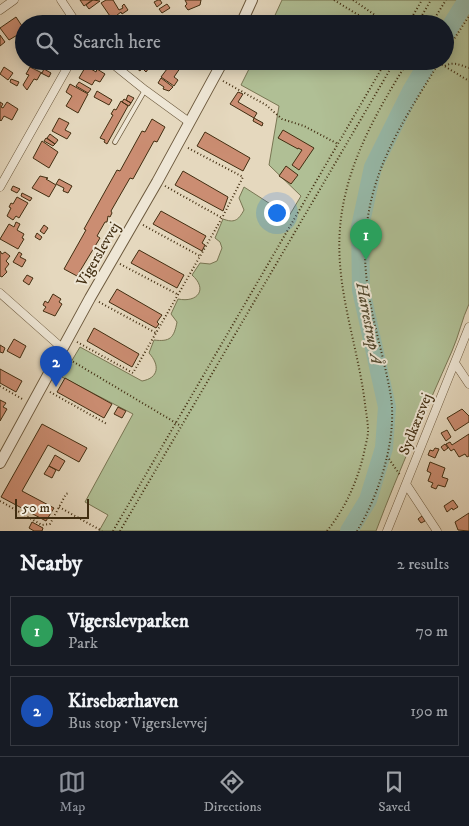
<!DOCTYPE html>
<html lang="en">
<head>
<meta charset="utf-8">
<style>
	:root { --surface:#171b24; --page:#20242c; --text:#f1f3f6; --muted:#9ea1a6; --line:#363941; --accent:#8c9099 }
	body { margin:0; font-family:"IM FELL DW Pica",serif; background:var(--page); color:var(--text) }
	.scale { position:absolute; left:15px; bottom:12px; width:74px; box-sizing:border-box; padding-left:5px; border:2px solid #422e11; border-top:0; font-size:14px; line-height:18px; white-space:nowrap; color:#422e11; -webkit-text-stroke:4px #eee6d5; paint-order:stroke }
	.you { position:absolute; left:276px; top:212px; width:18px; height:18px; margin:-12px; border:4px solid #fff; border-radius:50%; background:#1a73e8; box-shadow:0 0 0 8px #1a73e833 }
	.badge { display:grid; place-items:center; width:32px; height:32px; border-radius:50%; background:var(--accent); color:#fff; font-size:16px; font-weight:700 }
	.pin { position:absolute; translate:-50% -41px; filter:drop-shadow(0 1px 2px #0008) }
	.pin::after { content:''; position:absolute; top:26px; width:18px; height:15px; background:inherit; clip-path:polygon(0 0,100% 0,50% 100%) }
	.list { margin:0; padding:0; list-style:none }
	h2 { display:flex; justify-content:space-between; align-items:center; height:65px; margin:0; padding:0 20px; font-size:21px }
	h2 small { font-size:16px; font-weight:400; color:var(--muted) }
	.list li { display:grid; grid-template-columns:32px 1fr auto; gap:15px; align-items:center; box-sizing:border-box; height:70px; margin:0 10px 10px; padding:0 10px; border:1px solid var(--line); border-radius:0px }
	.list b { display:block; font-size:19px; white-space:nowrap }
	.list p { margin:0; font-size:16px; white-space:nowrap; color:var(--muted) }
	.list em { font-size:16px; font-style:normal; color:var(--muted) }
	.icon { flex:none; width:28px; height:28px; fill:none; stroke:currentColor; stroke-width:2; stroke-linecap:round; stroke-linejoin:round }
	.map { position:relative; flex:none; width:469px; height:531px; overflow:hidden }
	.search { position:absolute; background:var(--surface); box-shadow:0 2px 12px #0003; left:15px; right:15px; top:15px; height:55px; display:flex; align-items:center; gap:12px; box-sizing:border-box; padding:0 18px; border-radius:28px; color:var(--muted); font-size:19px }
	.sheet { height:225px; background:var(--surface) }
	nav { display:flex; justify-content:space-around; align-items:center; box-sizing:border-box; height:70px; border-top:1px solid var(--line); background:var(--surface); font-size:14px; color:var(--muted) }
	nav a { display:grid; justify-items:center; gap:2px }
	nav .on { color:var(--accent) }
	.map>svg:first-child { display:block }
	.green { fill:#b0bf95; stroke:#797653 }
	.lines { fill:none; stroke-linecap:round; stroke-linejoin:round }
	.river { stroke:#97bbab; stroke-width:18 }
	.building { fill:#cb8d72; stroke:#422e11 }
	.service-casing { stroke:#6b583c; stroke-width:5.5 }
	.minor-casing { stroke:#6b583c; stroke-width:9 }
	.tertiary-casing { stroke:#6b583c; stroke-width:12 }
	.path { stroke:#422e11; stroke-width:2; stroke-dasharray:1 2.5; stroke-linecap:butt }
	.service { stroke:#eee6d5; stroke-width:4 }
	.minor { stroke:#eee6d5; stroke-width:8 }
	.tertiary { stroke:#eee6d5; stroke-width:10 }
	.labels { text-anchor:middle; stroke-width:4; stroke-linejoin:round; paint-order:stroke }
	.street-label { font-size:15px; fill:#422e11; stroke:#eee6d5 }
	.water-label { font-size:16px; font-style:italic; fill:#534a30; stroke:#eee6d5 }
</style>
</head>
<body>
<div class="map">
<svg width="469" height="531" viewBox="0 0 469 531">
	<rect width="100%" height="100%" fill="#e5d8be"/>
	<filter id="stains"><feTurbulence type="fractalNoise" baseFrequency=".004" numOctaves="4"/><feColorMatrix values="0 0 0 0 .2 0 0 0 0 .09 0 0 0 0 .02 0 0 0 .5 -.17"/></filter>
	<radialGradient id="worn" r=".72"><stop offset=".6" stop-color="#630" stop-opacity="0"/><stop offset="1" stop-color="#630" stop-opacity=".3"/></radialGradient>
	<path class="green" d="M 282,0 L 469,0 L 469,304 C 462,319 459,335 452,351 C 426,410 399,470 376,531 L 99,531 L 108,515 L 85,502 L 133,414 L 62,377 L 80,347 L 142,381 C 159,378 160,365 149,353 L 154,340 C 170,342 174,338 177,322 L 171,314 L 178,299 C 198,303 208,289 192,275 L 200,263 L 210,264 L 217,261 L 222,248 L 220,242 L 215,238 L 223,219 C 234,223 238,221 244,210 L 239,198 L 244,187 L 289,216 L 301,196 L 269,165 L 279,106 L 241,85 L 253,61 L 445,61 L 445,24 L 271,24 Z"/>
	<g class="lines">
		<path class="river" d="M 445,35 L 467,0
			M 349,531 L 368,500 L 384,448 L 387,407 L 361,290 L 360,227 L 373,167 L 411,91 L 429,61"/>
	</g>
	<path class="building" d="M 80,0 L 92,0 L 84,6 Z
		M 93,0 L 100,1 L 89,9 L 86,5 Z
		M 106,0 L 113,0 L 119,10 L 123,8 L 122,6 L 124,4 L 128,10 L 122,14 L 121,12 L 112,19 L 101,3 Z
		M 158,0 L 160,0 L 162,3 L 157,7 L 154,2 Z
		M 185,0 L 201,0 L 200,5 L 188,10 L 185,6 L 187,4 Z
		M 167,4 L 170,8 L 162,13 L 159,9 Z
		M 201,16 L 206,23 L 206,24 L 198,24 L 196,19 Z
		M 16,17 L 24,29 L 24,31 L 9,40 L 0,28 Z
		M 180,20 L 184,20 L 187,24 L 177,24 Z
		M 0,35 L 5,42 L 0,46 Z
		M 138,61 L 147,61 L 151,65 L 146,72 L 142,68 L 140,71 L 136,68 L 138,66 L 135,64 Z
		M 173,61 L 185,61 L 174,77 L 178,80 L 174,86 L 161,77 Z
		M 86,66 L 96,72 L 97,69 L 105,74 L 100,82 L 95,80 L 92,85 L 79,78 Z
		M 4,67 L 13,73 L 8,80 L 0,74 Z
		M 30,67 L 42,73 L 44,69 L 51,73 L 49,77 L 41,73 L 37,80 L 34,79 L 27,90 L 23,85 L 29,75 L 26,74 Z
		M 161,78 L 173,87 L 169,91 L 163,89 L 164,87 L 158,83 Z
		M 11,79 L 19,82 L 17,86 L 10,82 Z
		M 79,82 L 91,89 L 88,93 L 76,86 Z
		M 70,84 L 88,94 L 78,113 L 66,106 L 72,96 L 66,92 Z
		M 97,91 L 112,100 L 109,105 L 94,97 Z
		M 238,92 L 243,94 L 238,102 L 257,113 L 254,118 L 230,104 Z
		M 128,95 L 134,98 L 131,103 L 126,100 Z
		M 124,99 L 131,103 L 129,106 L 122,102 Z
		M 121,101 L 128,106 L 107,144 L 104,142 L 105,140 L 100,138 L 113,115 L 111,114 L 114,109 L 116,110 Z
		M 0,102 L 3,104 L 1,107 L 3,108 L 7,102 L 18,109 L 12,120 L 4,116 L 1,121 L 0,120 Z
		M 59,118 L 69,123 L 65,130 L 71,133 L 67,139 L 52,131 Z
		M 254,118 L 263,123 L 262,126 L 253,121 Z
		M 152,119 L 165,127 L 157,142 L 154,141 L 133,179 L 130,178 L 111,211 L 112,213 L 110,217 L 108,216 L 107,222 L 105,222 L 97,236 L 100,238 L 77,276 L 64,269 L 86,230 L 84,229 L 117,170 L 120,171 L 142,131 L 145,132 Z
		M 283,130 L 314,148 L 299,170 L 292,165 L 302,150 L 298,148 L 298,149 L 278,138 Z
		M 205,132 L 250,158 L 243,171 L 197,146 Z
		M 50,134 L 58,140 L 55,144 L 47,138 Z
		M 46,138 L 55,144 L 53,146 L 44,141 Z
		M 42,141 L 58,152 L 49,168 L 33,158 Z
		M 286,166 L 298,175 L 291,184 L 279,176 Z
		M 183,171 L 228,197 L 223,211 L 175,185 Z
		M 40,176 L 48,178 L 46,179 L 56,185 L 49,197 L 32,188 Z
		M 59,179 L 72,186 L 68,193 L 63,191 L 64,188 L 56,184 Z
		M 13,186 L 20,189 L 17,193 L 11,190 Z
		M 22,193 L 32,198 L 30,201 L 21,196 Z
		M 17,197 L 28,203 L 19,218 L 16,216 L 13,220 L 7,216 L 11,208 L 9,207 L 11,203 L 13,204 Z
		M 161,211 L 206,236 L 202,243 L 205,245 L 202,251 L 153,224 Z
		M 16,222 L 20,224 L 17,230 L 24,234 L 22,238 L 24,239 L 18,249 L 0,239 L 9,224 L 14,227 Z
		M 44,225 L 48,228 L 44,234 L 40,231 Z
		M 37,233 L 42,237 L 40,240 L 35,237 Z
		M 139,250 L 184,275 L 177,288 L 131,263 Z
		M 0,251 L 2,254 L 5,252 L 10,256 L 6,261 L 9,264 L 5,269 L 7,272 L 2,277 L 0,276 Z
		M 19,252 L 22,254 L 20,257 L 26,260 L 22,267 L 13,262 Z
		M 27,275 L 33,278 L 29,285 L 23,281 Z
		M 117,289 L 162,315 L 157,322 L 159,324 L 156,328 L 109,302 Z
		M 53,294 L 61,299 L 59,302 L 62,304 L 55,316 L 43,311 L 46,307 L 43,305 L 45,301 L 48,303 Z
		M 94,328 L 139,354 L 132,367 L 87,341 Z
		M 14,339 L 26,346 L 20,358 L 7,351 Z
		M 0,345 L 5,348 L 3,353 L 0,352 Z
		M 0,369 L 22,381 L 16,392 L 0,383 Z
		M 65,378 L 112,404 L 104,418 L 57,392 Z
		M 0,400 L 6,403 L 3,407 L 7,409 L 0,421 Z
		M 118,407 L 126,411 L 122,418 L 114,414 Z
		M 462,409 L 469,416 L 469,422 L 455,431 L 447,418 Z
		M 42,424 L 87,448 L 79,462 L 48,445 L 22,491 L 54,508 L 46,521 L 1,497 Z
		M 447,430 L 451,437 L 446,441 L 441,433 Z
		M 469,434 L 469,456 L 467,457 L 465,454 L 459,457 L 454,449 L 451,451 L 446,444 L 450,442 L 452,445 Z
		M 445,444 L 448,448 L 444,451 L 441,447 Z
		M 435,448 L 439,449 L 435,458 L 428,455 L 430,450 L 433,451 Z
		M 55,455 L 65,461 L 59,471 L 49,466 Z
		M 430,462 L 445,468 L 442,477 L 448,479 L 445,487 L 438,485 L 436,489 L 431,487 L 433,483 L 428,481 L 431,473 L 427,471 Z
		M 49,466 L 56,470 L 52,478 L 44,474 Z
		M 453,500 L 458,507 L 453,510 L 452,508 L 447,512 L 444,506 Z
		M 469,513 L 469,531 L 458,530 L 455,522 Z
		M 422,516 L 425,521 L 421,523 L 418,519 Z
		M 32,522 L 43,528 L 42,531 L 34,531 L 29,528 Z"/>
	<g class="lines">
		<defs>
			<path id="service" d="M 115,142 L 145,90"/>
			<path id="minor" d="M 61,0 L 77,24
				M 0,10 L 14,0
				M 109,61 L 145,90 L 189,122
				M 0,187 L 71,61
				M 0,293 L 62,348
				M 455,363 L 469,384
				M 406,484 L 437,531
				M 387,531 L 469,327"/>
			<path id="tertiary" d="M 241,24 L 252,0
				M 0,463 L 90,298 L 157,182 L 223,61"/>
		</defs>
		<use href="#service" class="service-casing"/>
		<use href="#minor" class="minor-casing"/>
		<use href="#tertiary" class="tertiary-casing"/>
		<path class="path" d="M 334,0 L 373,24
			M 353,0 L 388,24
			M 408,24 L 422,0
			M 417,24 L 431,0
			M 431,24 L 446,0
			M 445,53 L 469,16
			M 436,61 L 469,81
			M 445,66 C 453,61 460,65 469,68
			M 223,81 L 266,105 L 282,119 L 304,126 L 338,144
			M 165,186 L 222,218
			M 143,225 L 200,256
			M 120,264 L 177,294
			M 99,302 L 156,333
			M 77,342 L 133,373 L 222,218 L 243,177 L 188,148
			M 67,358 L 181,426
			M 0,386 L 24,400
			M 50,392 L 107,424
			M 387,456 L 400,475
			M 0,501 L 42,525 L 50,524 L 66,494 L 69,493
			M 59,507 L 102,531
			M 113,531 L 386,61
			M 120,531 L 395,61
			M 327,531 C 346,507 357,482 364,453 C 365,446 368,438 368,431 C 368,422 366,413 365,404 C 358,345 335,289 340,228 C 345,166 376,113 408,61
			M 357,531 C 379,495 397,440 391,397 C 383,349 365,302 365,252 C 366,174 401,125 440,61"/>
		<use href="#service" class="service"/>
		<use href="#minor" class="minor"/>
		<use href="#tertiary" class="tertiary"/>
	</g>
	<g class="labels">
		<g class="street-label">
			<text transform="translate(98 254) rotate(-60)" y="5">Vigerslevvej</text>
			<text transform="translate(415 424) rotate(-68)" y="5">Sydkærsvej</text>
		</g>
		<g class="water-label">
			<text transform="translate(370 323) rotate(79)" y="6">Harrestrup Å</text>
		</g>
	</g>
	<rect width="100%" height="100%" filter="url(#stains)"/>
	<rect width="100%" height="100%" fill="url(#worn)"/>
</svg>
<div class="scale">50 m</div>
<div class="you"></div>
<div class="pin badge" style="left:366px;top:260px;background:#2e9e5b">1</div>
<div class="pin badge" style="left:56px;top:387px;background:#1a4fb4">2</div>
<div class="search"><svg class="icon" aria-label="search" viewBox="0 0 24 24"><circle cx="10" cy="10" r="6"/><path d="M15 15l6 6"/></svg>Search here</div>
</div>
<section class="sheet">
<h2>Nearby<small>2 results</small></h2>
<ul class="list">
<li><span class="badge" style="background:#2e9e5b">1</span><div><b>Vigerslevparken</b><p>Park</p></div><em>70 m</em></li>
<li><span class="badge" style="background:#1a4fb4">2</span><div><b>Kirsebærhaven</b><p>Bus stop · Vigerslevvej</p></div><em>190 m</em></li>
</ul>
</section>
<nav>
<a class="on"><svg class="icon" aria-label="map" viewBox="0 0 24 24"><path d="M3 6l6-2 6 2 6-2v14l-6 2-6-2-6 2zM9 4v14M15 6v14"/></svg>Map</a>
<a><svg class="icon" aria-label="directions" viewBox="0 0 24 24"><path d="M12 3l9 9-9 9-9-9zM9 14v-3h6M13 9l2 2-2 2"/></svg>Directions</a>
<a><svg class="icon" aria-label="saved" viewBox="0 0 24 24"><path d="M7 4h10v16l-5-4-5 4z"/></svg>Saved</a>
</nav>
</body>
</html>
